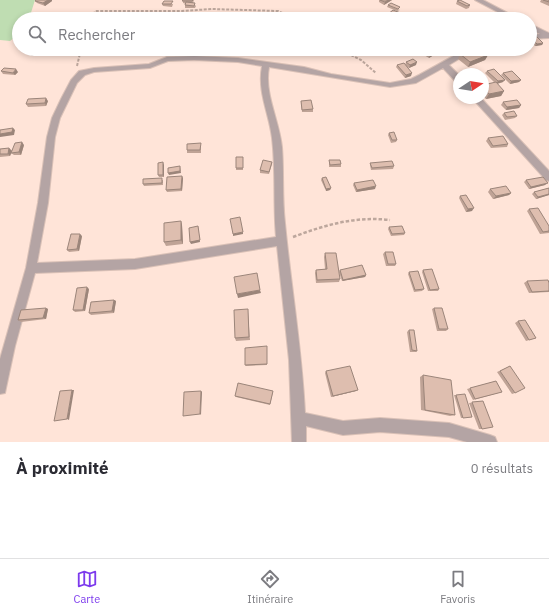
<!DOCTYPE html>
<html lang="fr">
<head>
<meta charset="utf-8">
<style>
	:root { --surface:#fff; --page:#f2f2f3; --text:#2b2b33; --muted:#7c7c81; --line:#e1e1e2; --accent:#7c3aed }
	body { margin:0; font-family:"IBM Plex Sans",sans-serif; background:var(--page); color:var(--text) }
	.compass { position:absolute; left:453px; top:68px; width:36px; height:36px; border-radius:50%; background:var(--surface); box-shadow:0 2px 6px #0003; rotate:78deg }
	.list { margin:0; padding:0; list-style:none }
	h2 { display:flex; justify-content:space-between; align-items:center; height:52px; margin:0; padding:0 16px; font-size:17px }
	h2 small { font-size:13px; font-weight:400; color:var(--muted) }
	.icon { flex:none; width:22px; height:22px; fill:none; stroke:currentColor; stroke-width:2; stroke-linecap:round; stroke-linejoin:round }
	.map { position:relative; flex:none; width:549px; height:442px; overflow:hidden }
	.search { position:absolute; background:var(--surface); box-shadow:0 2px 6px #0003; left:12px; right:12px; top:12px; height:44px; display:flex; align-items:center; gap:10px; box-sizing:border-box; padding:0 14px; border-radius:22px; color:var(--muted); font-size:15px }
	.sheet { height:116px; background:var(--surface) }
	nav { display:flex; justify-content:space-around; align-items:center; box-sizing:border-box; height:56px; border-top:1px solid var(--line); background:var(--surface); font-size:11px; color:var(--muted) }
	nav a { display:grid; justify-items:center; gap:2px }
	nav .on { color:var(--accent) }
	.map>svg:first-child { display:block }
	.green { fill:#bfddb2 }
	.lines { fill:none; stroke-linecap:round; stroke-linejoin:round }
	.minor-casing { stroke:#dac1b7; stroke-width:2 }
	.path-far1 { stroke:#bda79d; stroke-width:2; stroke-dasharray:3 1.5; stroke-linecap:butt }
	.path { stroke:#bda79d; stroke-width:2.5; stroke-dasharray:3.5 2; stroke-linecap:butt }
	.minor { fill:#b4a4a4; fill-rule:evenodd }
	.wall { fill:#bfa396 }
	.shaded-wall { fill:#9b857a }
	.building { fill:#debeaf; stroke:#9b857a }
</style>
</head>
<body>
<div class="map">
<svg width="549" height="442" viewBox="0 0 549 442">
	<rect width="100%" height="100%" fill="#ffe4d8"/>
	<path class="green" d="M 0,0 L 35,0 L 29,19 L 19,19 L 19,34 L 10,41 L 0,40 Z"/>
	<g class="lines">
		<defs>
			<path id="minor" d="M 475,0 L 483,0 L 519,19 L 511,19 Z
				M 530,24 L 549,33 L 549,38 L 530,39 L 530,35 L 540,34 L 530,29 Z
				M 466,49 L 475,49 L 449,65 L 459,75 L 459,82 L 456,82 L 443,68 L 416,83 L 390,87 L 269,67 C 264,94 279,119 282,147 C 284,172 282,197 285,223 C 291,286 302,349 305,413 L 343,421 L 380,418 L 449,423 L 490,435 L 495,437 L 497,442 L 467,442 L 449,437 L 380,432 L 343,435 L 306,426 L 306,442 L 292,442 L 289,360 L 277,246 L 135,269 L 35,273 L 15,346 L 6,388 L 5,393 L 0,394 L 0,359 L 26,268 L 38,203 L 47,137 L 52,118 L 61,99 L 71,80 L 79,71 L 94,68 L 149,64 L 167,57 L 194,56 L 238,58 L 304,67 L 331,74 L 390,83 L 411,79 L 419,75 ZM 194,60 L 238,62 L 262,66 C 257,92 269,113 272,138 C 276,171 273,204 276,237 L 135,259 L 37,263 L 48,203 L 55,137 L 60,118 L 77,83 L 85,75 L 94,72 L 150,68 L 168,61 Z
				M 472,98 L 481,98 L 549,171 L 549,181 L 546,180 Z"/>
		</defs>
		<use href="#minor" class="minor-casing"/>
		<path class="path-far1" d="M 93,19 L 95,11 L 182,11 L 212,9 L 278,11 L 295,19
			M 339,49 L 361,60 L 376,73
			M 77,66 L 81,49"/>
		<path class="path" d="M 293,237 C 325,225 355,216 390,220"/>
		<use href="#minor" class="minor"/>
	</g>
	<path class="wall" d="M 36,0 L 52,0 L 52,1 L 45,6 L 37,3 L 35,1 Z
		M 183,0 L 194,0 L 193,3 L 196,6 L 195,8 L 185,8 L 185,5 L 186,4 L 183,3 Z
		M 379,0 L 392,0 L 384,5 L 379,2 Z
		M 541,0 L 549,0 L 549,6 L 540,2 Z
		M 457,1 L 470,5 L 469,8 L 466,9 L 456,4 Z
		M 162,4 L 173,4 L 172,7 L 163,6 Z
		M 388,5 L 400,10 L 397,11 L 387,7 Z
		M 387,15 L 402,17 L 399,19 L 391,19 L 387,17 Z
		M 530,38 L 543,43 L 542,45 L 535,46 L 533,44 Z
		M 33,49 L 40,49 L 41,50 L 38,56 L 32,56 L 30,54 Z
		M 385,49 L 395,49 L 390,52 Z
		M 425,52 L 437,53 L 429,58 L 424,55 Z
		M 460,54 L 488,55 L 485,60 L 468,67 L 458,59 Z
		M 406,62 L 416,65 L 409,68 L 406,66 L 411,76 L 405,78 L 396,67 L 397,65 L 405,65 Z
		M 1,71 L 18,72 L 15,75 L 3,74 Z
		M 487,71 L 503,82 L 497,84 L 504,91 L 501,96 L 486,99 L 483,96 L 483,85 L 495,83 L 485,73 Z
		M 503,73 L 521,80 L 519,82 L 510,84 L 501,75 Z
		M 48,101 L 46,106 L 28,107 L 26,104 Z
		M 301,101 L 313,109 L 313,112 L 302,112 L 301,103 Z
		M 503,102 L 521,105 L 519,108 L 506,110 L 501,105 Z
		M 504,113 L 517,116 L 515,118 L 505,120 L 502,115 Z
		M 389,133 L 397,140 L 396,142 L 391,143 L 388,135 Z
		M 488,138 L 508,144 L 507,147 L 491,148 L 486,141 Z
		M 24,145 L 21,155 L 14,155 L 11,153 Z
		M 201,146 L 201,153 L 187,153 L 187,150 Z
		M 9,148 L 12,151 L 10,156 L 0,157 L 0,149 Z
		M 243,157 L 243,170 L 236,170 L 236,168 Z
		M 329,160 L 341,164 L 341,167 L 329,167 Z
		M 272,162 L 272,164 L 269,174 L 260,173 L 260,170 Z
		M 370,163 L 394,166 L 393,169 L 371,170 L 370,165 Z
		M 164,165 L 164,177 L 159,177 L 158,175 Z
		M 183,178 L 182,191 L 167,192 L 166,190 Z
		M 322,178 L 331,188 L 330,190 L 326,191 L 321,180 Z
		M 163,180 L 163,185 L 144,186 L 143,184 Z
		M 526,180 L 545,185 L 529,189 L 524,182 Z
		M 354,183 L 375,189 L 356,192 L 353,185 Z
		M 549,188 L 549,195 L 536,199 L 532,194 L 534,192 Z
		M 490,189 L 511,193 L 509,195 L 493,199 L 488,192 Z
		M 460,196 L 472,211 L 466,212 L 459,198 Z
		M 529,209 L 549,226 L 549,233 L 540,234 L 527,211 Z
		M 181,221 L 182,225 L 183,244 L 166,246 L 164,242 Z
		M 389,227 L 405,233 L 404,235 L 391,236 L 388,229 Z
		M 82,236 L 79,251 L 69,252 L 67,250 Z
		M 385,252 L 396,264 L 395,266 L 386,266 L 383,254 Z
		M 325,253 L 340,279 L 339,282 L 316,283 L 315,273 L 316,270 L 325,269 L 324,257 Z
		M 340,270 L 366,275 L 365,277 L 342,281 L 339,272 Z
		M 423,270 L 439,289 L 438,291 L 428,291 L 422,272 Z
		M 409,272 L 424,289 L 422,291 L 414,292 L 408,274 Z
		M 527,281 L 549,283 L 549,292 L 529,293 L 524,283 Z
		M 89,289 L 85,311 L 75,312 L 73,310 Z
		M 114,300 L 116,301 L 114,313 L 91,315 L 89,313 Z
		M 46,308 L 48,309 L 46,319 L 21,322 L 18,320 Z
		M 434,308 L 448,329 L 446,331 L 437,331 L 432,309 Z
		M 248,312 L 250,340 L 236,341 L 235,338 Z
		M 518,321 L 536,338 L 526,341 L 515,323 Z
		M 409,330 L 417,351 L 416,352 L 410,352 L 407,332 Z
		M 267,346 L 267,365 L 246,366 L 245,365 Z
		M 510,366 L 515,393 L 512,394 L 497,372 Z
		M 326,371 L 356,391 L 331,397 L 325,373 Z
		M 423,375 L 455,415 L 450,416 L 421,410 L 420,377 Z
		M 496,381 L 502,392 L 473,400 L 467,389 Z
		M 273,392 L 270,405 L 236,397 L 235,396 Z
		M 454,395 L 456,395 L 472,417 L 461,418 Z
		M 483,401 L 482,429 L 479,429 L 469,403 Z"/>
	<path class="shaded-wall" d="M 48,0 L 52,0 L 52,1 L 45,6 L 43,3 Z
		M 388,0 L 392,0 L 384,5 L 385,2 Z
		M 403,14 L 402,17 L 399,19 L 397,19 Z
		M 534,41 L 533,44 L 530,44 L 530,42 Z
		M 543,43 L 542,45 L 535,46 L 537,44 Z
		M 38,49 L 40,49 L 41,50 L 38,56 L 36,53 Z
		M 392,49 L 395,49 L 390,52 L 391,50 Z
		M 438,50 L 437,53 L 429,58 L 430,55 Z
		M 488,55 L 485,60 L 468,67 L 470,62 Z
		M 417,62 L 416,65 L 409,68 L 410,65 Z
		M 16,69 L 18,72 L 15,75 L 13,73 Z
		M 412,73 L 411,76 L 405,78 L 406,75 Z
		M 505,80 L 503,82 L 496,84 L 498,81 Z
		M 521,80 L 519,82 L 510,84 L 511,81 Z
		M 504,91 L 501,96 L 486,99 L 489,94 Z
		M 46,98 L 48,101 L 46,106 L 45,103 Z
		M 521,105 L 519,108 L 506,110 L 507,107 Z
		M 13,128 L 15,130 L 14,135 L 0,137 L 0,134 Z
		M 22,142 L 24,145 L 21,155 L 19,152 Z
		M 9,148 L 12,151 L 10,156 L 8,154 Z
		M 163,162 L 164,165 L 164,177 L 163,175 Z
		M 180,166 L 181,173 L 169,175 L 168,173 Z
		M 182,176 L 183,178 L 182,191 L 181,189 Z
		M 548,183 L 545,185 L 529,189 L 531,187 Z
		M 376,186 L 375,189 L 356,192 L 357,190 Z
		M 331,188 L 330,190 L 326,191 L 326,189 Z
		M 511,193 L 509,195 L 493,199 L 496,196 Z
		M 549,194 L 549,195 L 536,199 L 538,197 Z
		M 474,208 L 472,211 L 466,212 L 468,209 Z
		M 181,221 L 182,225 L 183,244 L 181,240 Z
		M 198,226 L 200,242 L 191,244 L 190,242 Z
		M 243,232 L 243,234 L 233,236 L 233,234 Z
		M 80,234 L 82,236 L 79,251 L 77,249 Z
		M 366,275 L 365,277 L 342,281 L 343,280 Z
		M 87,287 L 89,289 L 85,311 L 83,310 Z
		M 260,290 L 261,293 L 238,298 L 237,294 Z
		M 114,300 L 116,301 L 114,313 L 112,311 Z
		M 46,308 L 48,309 L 46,319 L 43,318 Z
		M 72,390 L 74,390 L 69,420 L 67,419 Z
		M 358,390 L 356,391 L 331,397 L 333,396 Z
		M 201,391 L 202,392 L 201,415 L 200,414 Z"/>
	<path class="building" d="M 36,0 L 48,0 L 43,3 L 35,1 Z
		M 183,0 L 193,0 L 192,1 L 182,1 Z
		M 380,0 L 388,0 L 385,2 Z
		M 460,0 L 470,5 L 467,6 L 457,1 Z
		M 543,0 L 549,0 L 549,2 Z
		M 164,1 L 173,1 L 171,4 L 162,4 Z
		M 186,2 L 195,3 L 194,6 L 185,5 Z
		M 391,3 L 400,7 L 398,9 L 388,5 Z
		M 393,10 L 403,14 L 398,19 L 387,15 Z
		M 537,37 L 543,43 L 537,44 L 534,41 L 530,42 L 530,38 Z
		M 33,49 L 38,49 L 36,53 L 30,54 Z
		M 430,49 L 436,49 L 438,50 L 430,55 L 425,52 Z
		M 474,49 L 480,49 L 488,55 L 470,62 L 460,54 Z
		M 413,59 L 417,62 L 410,65 L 406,62 Z
		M 404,63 L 412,73 L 406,75 L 397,65 Z
		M 4,68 L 16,69 L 13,73 L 1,71 Z
		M 494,69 L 505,80 L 498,81 L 487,71 Z
		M 512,71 L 521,80 L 511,81 L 503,73 Z
		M 496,82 L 504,91 L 489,94 L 483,87 L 483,85 Z
		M 46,98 L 45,103 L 26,104 L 28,99 Z
		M 311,100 L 313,109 L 302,110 L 301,101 Z
		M 517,100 L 521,105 L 507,107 L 503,102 Z
		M 514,111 L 517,116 L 507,117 L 504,113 Z
		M 13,128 L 12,132 L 0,134 L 0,130 Z
		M 394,132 L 397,140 L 392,140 L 389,133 Z
		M 503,136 L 508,144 L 493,146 L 488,138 Z
		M 22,142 L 19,152 L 11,153 L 15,143 Z
		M 201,143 L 200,150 L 187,150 L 187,144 Z
		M 9,148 L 8,154 L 0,154 L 0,149 Z
		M 236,157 L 243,157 L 243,168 L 236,168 Z
		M 263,160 L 272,162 L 269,172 L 260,170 Z
		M 329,160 L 340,160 L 341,164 L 330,165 Z
		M 392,161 L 394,166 L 372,168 L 370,163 Z
		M 163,162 L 163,175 L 158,175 L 158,163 Z
		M 180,166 L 180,171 L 168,173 L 168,168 Z
		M 182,176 L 181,189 L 166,190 L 167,177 Z
		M 326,177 L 331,188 L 326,189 L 322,178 Z
		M 543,177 L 548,183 L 531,187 L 526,180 Z
		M 162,178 L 162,183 L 143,184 L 143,179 Z
		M 373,180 L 376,186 L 357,190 L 354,183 Z
		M 506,186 L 511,193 L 496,196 L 490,189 Z
		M 549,188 L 549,194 L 538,197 L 534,192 Z
		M 466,195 L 474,208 L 468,209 L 460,196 Z
		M 538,208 L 549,226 L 549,231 L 543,232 L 529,209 Z
		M 240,217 L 243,232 L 233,234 L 230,219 Z
		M 181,221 L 181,240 L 164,242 L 164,223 Z
		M 198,226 L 200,240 L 190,242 L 189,228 Z
		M 402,226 L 405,233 L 392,234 L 389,227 Z
		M 71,234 L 80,234 L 77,249 L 67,250 Z
		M 385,252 L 393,252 L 396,264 L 388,264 Z
		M 325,253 L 336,253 L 340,279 L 317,280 L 316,270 L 327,269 Z
		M 362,265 L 366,275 L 343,280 L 340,270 Z
		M 432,269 L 439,289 L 430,290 L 423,270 Z
		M 418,271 L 424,289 L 415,290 L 409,272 Z
		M 257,273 L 260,290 L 237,294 L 234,277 Z
		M 548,280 L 549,283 L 549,291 L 532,292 L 527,281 Z
		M 87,287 L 83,310 L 73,310 L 77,288 Z
		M 114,300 L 112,311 L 89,313 L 91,302 Z
		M 46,308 L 43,318 L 18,320 L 21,310 Z
		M 434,308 L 442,308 L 448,329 L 439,329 Z
		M 248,309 L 249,337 L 235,338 L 234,310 Z
		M 525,320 L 536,338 L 529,340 L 518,321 Z
		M 409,330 L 414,330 L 417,351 L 412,350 Z
		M 267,346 L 267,364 L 245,365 L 245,348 Z
		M 350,366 L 358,390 L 333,396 L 326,371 Z
		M 510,366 L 525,388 L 515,393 L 500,371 Z
		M 423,375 L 451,380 L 455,415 L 425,410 Z
		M 496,381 L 502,392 L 475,399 L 470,388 Z
		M 238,383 L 273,391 L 270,404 L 235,396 Z
		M 72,390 L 67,419 L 54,421 L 60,391 Z
		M 201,391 L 200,414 L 183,416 L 184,392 Z
		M 465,394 L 472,417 L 463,418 L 456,395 Z
		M 483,401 L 493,427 L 482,429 L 472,402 Z"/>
</svg>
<svg class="compass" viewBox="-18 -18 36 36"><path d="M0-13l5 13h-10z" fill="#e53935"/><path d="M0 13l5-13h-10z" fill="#7c7c81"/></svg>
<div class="search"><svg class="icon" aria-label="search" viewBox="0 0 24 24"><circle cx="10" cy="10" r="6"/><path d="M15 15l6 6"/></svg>Rechercher</div>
</div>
<section class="sheet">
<h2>À proximité<small>0 résultats</small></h2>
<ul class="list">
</ul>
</section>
<nav>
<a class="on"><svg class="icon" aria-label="map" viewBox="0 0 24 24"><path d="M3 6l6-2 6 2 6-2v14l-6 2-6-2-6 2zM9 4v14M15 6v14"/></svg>Carte</a>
<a><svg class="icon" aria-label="directions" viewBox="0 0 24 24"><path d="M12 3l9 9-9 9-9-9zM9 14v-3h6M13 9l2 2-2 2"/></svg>Itinéraire</a>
<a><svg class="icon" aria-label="saved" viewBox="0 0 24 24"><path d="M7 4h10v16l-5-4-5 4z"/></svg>Favoris</a>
</nav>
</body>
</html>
